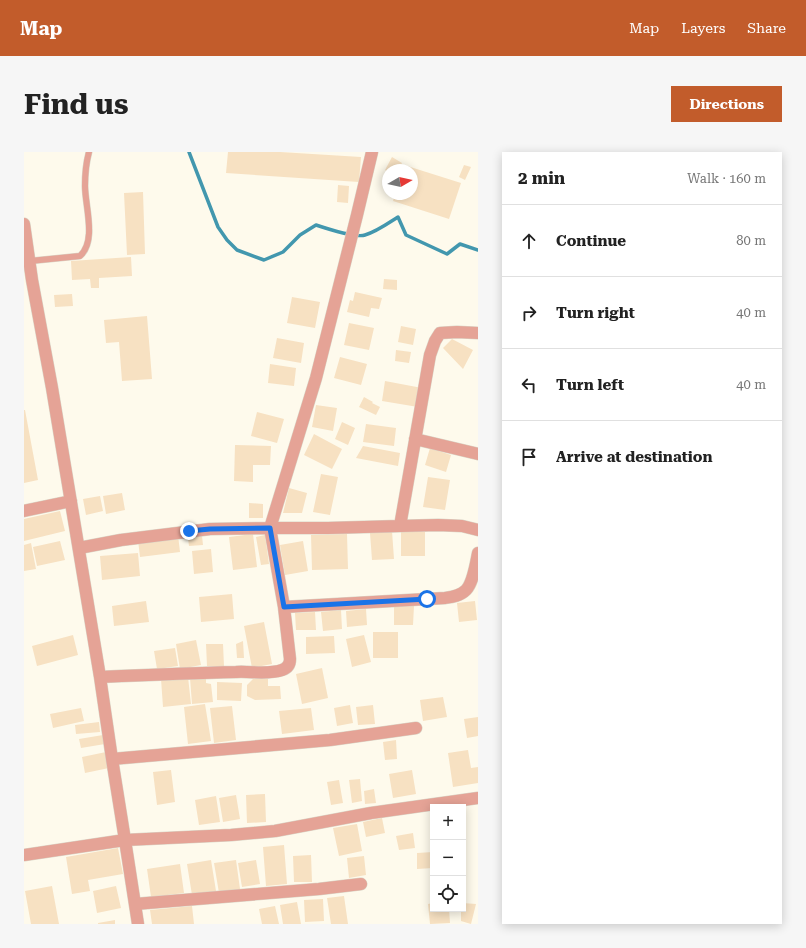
<!DOCTYPE html>
<html lang="en">
<head>
<meta charset="utf-8">
<style>
	:root { --surface:#fff; --page:#f6f6f6; --text:#222; --muted:#767676; --line:#e0e0e0; --accent:#c25c2b }
	body { margin:0; font-family:"Roboto Serif",serif; background:var(--page); color:var(--text) }
	.controls { position:absolute; right:12px; bottom:12px; display:grid; overflow:hidden; border-radius:0px; box-shadow:0 2px 10px #0003 }
	.controls button { width:36px; height:36px; display:grid; place-items:center; padding:0; border:0; border-bottom:1px solid var(--line); background:var(--surface); color:var(--text); font:20px sans-serif }
	.compass { position:absolute; left:358px; top:12px; width:36px; height:36px; border-radius:50%; background:var(--surface); box-shadow:0 2px 10px #0003; rotate:81deg }
	.stop { position:absolute; width:12px; height:12px; margin:-9px; border:3px solid #1a73e8; border-radius:50%; background:#fff }
	.stop.end { background:#1a73e8; border-color:#fff; box-shadow:0 1px 4px #0008 }
	.list { margin:0; padding:0; list-style:none }
	h2 { display:flex; justify-content:space-between; align-items:center; height:52px; margin:0; padding:0 16px; font-size:17px }
	h2 small { font-size:13px; font-weight:400; color:var(--muted) }
	.list li { display:grid; grid-template-columns:26px 1fr auto; gap:12px; align-items:center; box-sizing:border-box; height:72px; padding:0 16px; border-top:1px solid var(--line) }
	.list b { display:block; font-size:15px; white-space:nowrap }
	.list em { font-size:13px; font-style:normal; color:var(--muted) }
	.icon { flex:none; width:22px; height:22px; fill:none; stroke:currentColor; stroke-width:2; stroke-linecap:round; stroke-linejoin:round }
	.map { position:relative; flex:none; width:454px; height:772px; overflow:hidden; border-radius:0px }
	header { display:flex; align-items:center; gap:24px; box-sizing:border-box; height:56px; padding:0 20px; background:var(--accent); color:#fff }
	header strong { font-size:19px }
	nav { display:flex; gap:22px; margin-inline-start:auto; font-size:14px }
	.intro { display:flex; align-items:center; justify-content:space-between; box-sizing:border-box; height:96px; padding:0 24px }
	h1 { margin:0; font-size:28px }
	.button { padding:10px 18px; border-radius:0px; background:var(--accent); color:#fff; font-size:14px; font-weight:700 }
	main { display:flex; gap:24px; padding:0 24px }
	aside { flex:1; background:var(--surface); border-radius:0px; box-shadow:0 2px 10px #0003 }
	.map>svg:first-child { display:block }
	.lines { fill:none; stroke-linecap:round; stroke-linejoin:round }
	.stream { stroke:#4297ae; stroke-width:3.5 }
	.building { fill:#f7e1c2 }
	.service-casing { stroke:#dad6c8; stroke-width:7 }
	.minor-casing { stroke:#dad6c8; stroke-width:13 }
	.service { stroke:#e5a396; stroke-width:6 }
	.minor { stroke:#e5a396; stroke-width:12 }
	.route { stroke:#1a73e8; stroke-width:5 }
</style>
</head>
<body>
<header>
<strong>Map</strong>
<nav><a>Map</a><a>Layers</a><a>Share</a></nav>
</header>
<div class="intro"><h1>Find us</h1><a class="button">Directions</a></div>
<main>
<div class="map">
<svg width="454" height="772" viewBox="0 0 454 772">
	<rect width="100%" height="100%" fill="#fefaec"/>
	<g class="lines">
		<path class="stream" d="M 165,0 L 194,75 L 203,88 L 213,98 L 240,108 L 259,100 L 276,83 L 292,73 C 301,76 332,86 341,83 C 352,80 363,72 374,65 L 382,83 L 423,102 L 436,92 L 454,98"/>
	</g>
	<path class="building" d="M 204,0 L 256,0 L 337,5 L 335,30 L 202,21 Z
		M 368,5 L 378,11 L 374,18 L 364,18 L 364,20 L 361,18 Z
		M 380,13 L 437,31 L 425,67 L 369,49 L 371,42 L 388,42 L 388,18 L 378,18 Z
		M 440,13 L 447,15 L 441,28 L 435,25 Z
		M 314,33 L 325,34 L 324,51 L 313,50 Z
		M 119,40 L 121,102 L 103,103 L 100,41 Z
		M 107,105 L 108,124 L 75,126 L 75,136 L 67,136 L 66,127 L 48,128 L 47,109 Z
		M 360,127 L 373,128 L 373,138 L 359,137 Z
		M 331,140 L 358,146 L 355,157 L 347,156 L 345,165 L 323,160 L 326,148 L 329,149 Z
		M 48,142 L 49,154 L 31,155 L 30,143 Z
		M 268,145 L 296,150 L 291,176 L 263,171 Z
		M 123,164 L 128,227 L 98,229 L 95,190 L 82,191 L 80,168 Z
		M 325,171 L 350,176 L 345,198 L 320,193 Z
		M 377,174 L 392,177 L 389,193 L 374,190 Z
		M 253,186 L 280,191 L 277,211 L 249,206 Z
		M 428,187 L 449,198 L 439,217 L 419,196 Z
		M 372,198 L 387,200 L 385,211 L 371,209 Z
		M 316,205 L 343,212 L 337,233 L 310,226 Z
		M 246,212 L 272,216 L 270,234 L 244,231 Z
		M 361,229 L 398,236 L 394,255 L 358,249 Z
		M 340,245 L 349,250 L 348,251 L 356,255 L 352,263 L 335,255 Z
		M 292,253 L 313,256 L 309,279 L 288,275 Z
		M 0,258 L 1,258 L 14,328 L 0,331 Z
		M 233,260 L 260,267 L 253,291 L 227,284 Z
		M 318,270 L 331,276 L 324,293 L 311,287 Z
		M 342,272 L 372,276 L 370,294 L 339,290 Z
		M 290,282 L 318,297 L 308,317 L 280,303 Z
		M 211,293 L 247,294 L 246,313 L 229,313 L 229,330 L 210,329 Z
		M 339,294 L 376,301 L 374,314 L 332,306 Z
		M 406,296 L 427,303 L 422,320 L 401,313 Z
		M 297,322 L 314,325 L 306,363 L 289,360 Z
		M 404,325 L 426,328 L 421,358 L 399,355 Z
		M 265,336 L 283,341 L 278,361 L 259,361 Z
		M 98,341 L 101,358 L 82,362 L 79,344 Z
		M 76,344 L 79,359 L 62,363 L 59,347 Z
		M 225,351 L 239,352 L 239,366 L 225,366 Z
		M 36,359 L 41,379 L 0,389 L 0,367 Z
		M 368,379 L 370,407 L 348,408 L 346,381 Z
		M 377,380 L 401,380 L 401,404 L 377,404 Z
		M 229,382 L 233,415 L 209,418 L 205,385 Z
		M 323,382 L 324,417 L 288,418 L 287,383 Z
		M 154,383 L 156,400 L 116,405 L 114,388 Z
		M 241,383 L 245,412 L 237,413 L 232,385 Z
		M 178,384 L 179,393 L 165,394 L 164,386 Z
		M 36,389 L 41,408 L 13,414 L 9,395 Z
		M 279,389 L 284,419 L 261,423 L 256,393 Z
		M 7,391 L 12,417 L 0,419 L 0,393 Z
		M 187,397 L 189,420 L 170,422 L 168,399 Z
		M 114,401 L 116,424 L 78,428 L 76,404 Z
		M 208,442 L 210,467 L 177,470 L 175,445 Z
		M 122,449 L 125,470 L 90,474 L 88,454 Z
		M 451,449 L 453,468 L 435,470 L 433,451 Z
		M 370,454 L 390,454 L 389,473 L 370,473 Z
		M 342,457 L 343,473 L 323,475 L 322,459 Z
		M 317,458 L 318,477 L 299,479 L 297,460 Z
		M 291,460 L 292,478 L 272,478 L 271,461 Z
		M 240,470 L 248,512 L 228,516 L 220,474 Z
		M 349,480 L 374,480 L 374,506 L 349,506 Z
		M 49,483 L 54,503 L 13,514 L 8,494 Z
		M 340,483 L 347,510 L 328,515 L 322,487 Z
		M 310,484 L 311,501 L 282,502 L 282,485 Z
		M 172,488 L 177,513 L 156,517 L 152,492 Z
		M 219,489 L 220,506 L 213,506 L 212,492 Z
		M 182,492 L 199,492 L 200,514 L 183,514 Z
		M 151,496 L 154,514 L 133,517 L 130,499 Z
		M 298,516 L 304,546 L 278,552 L 272,522 Z
		M 182,524 L 182,531 L 187,532 L 189,550 L 168,552 L 166,526 Z
		M 164,525 L 167,552 L 139,555 L 137,527 Z
		M 229,527 L 244,527 L 244,534 L 256,534 L 257,547 L 231,548 L 223,544 L 223,533 Z
		M 193,530 L 218,531 L 217,549 L 193,548 Z
		M 419,545 L 423,565 L 399,569 L 396,548 Z
		M 181,552 L 187,589 L 164,592 L 160,555 Z
		M 326,553 L 329,571 L 313,574 L 310,556 Z
		M 349,553 L 351,572 L 334,573 L 332,555 Z
		M 208,554 L 212,588 L 190,591 L 186,556 Z
		M 57,556 L 60,569 L 29,576 L 26,562 Z
		M 287,556 L 290,578 L 258,582 L 255,559 Z
		M 454,565 L 454,584 L 443,586 L 440,567 Z
		M 75,570 L 76,580 L 52,582 L 51,573 Z
		M 79,583 L 81,592 L 57,596 L 55,587 Z
		M 372,588 L 373,607 L 361,608 L 359,590 Z
		M 444,598 L 447,616 L 454,615 L 454,631 L 429,635 L 424,601 Z
		M 82,600 L 85,616 L 61,621 L 58,605 Z
		M 147,618 L 151,650 L 133,653 L 129,620 Z
		M 388,618 L 392,642 L 369,646 L 365,622 Z
		M 336,627 L 338,649 L 328,651 L 325,628 Z
		M 315,628 L 319,651 L 307,653 L 303,630 Z
		M 350,637 L 352,651 L 341,652 L 340,639 Z
		M 241,642 L 242,670 L 223,671 L 222,643 Z
		M 212,643 L 216,667 L 199,670 L 195,646 Z
		M 192,644 L 196,670 L 175,673 L 171,648 Z
		M 358,666 L 361,681 L 342,685 L 339,670 Z
		M 333,672 L 338,699 L 315,704 L 309,676 Z
		M 389,681 L 391,696 L 375,698 L 372,684 Z
		M 260,693 L 263,732 L 242,734 L 239,695 Z
		M 94,696 L 99,722 L 64,728 L 66,739 L 48,742 L 42,705 Z
		M 409,700 L 409,716 L 393,717 L 393,701 Z
		M 287,703 L 288,730 L 270,730 L 269,704 Z
		M 340,704 L 342,723 L 325,726 L 323,706 Z
		M 187,708 L 192,739 L 168,743 L 163,712 Z
		M 212,708 L 216,737 L 195,741 L 190,711 Z
		M 232,708 L 236,732 L 218,735 L 214,711 Z
		M 156,712 L 160,741 L 127,745 L 123,717 Z
		M 28,734 L 35,772 L 7,772 L 1,739 Z
		M 92,734 L 97,756 L 73,761 L 69,739 Z
		M 320,744 L 324,772 L 307,772 L 303,746 Z
		M 299,747 L 300,769 L 281,770 L 280,748 Z
		M 273,750 L 277,772 L 259,772 L 256,753 Z
		M 409,751 L 409,757 L 425,757 L 426,771 L 406,772 L 404,752 Z
		M 439,751 L 452,752 L 447,772 L 437,769 L 437,757 L 439,757 Z
		M 168,754 L 170,772 L 128,772 L 126,758 Z
		M 251,754 L 255,772 L 238,772 L 235,757 Z
		M 91,768 L 91,772 L 74,772 L 74,771 Z"/>
	<g class="lines">
		<defs>
			<path id="service" d="M 6,109 L 56,104 C 73,89 61,54 61,34 C 61,23 62,11 65,0"/>
			<path id="minor" d="M 0,72 L 8,128 L 28,236 L 76,525 L 88,607 L 101,688 L 114,772
				M 391,287 L 454,302
				M 0,359 L 47,349
				M 376,374 L 414,373 L 438,374 L 454,378
				M 55,396 L 97,388 L 186,377 L 246,376 L 304,376 L 376,374 L 406,203 L 411,189 L 416,181 L 433,180 L 454,181
				M 260,455 L 421,446 C 428,445 436,444 442,438 C 449,431 452,411 454,401
				M 76,525 C 121,523 167,521 212,520 C 227,519 244,523 258,518 C 264,516 266,512 266,507 L 260,455 L 246,376 L 292,226 L 333,63 L 348,0
				M 88,607 L 306,588 L 392,576
				M 0,703 L 101,688 L 207,683 L 251,679 L 347,661 L 454,646
				M 111,752 L 295,737 L 337,732"/>
		</defs>
		<use href="#service" class="service-casing"/>
		<use href="#minor" class="minor-casing"/>
		<use href="#service" class="service"/>
		<use href="#minor" class="minor"/>
	</g>
	<g class="lines">
		<path class="route" d="M 165,379 L 186,377 L 246,376 L 260,455 L 403,447"/>
	</g>
</svg>
<div class="controls">
<button>+</button>
<button>−</button>
<button><svg class="icon" aria-label="locate" viewBox="0 0 24 24"><circle cx="12" cy="12" r="6"/><path d="M12 2v4M12 18v4M2 12h4M18 12h4"/></svg></button>
</div>
<svg class="compass" viewBox="-18 -18 36 36"><path d="M0-13l5 13h-10z" fill="#e53935"/><path d="M0 13l5-13h-10z" fill="#767676"/></svg>
<div class="stop" style="left:403px;top:447px"></div>
<div class="stop end" style="left:165px;top:379px"></div>
</div>
<aside>
<h2>2 min<small>Walk · 160 m</small></h2>
<ul class="list">
<li><svg class="icon" aria-label="ahead" viewBox="0 0 24 24"><path d="M12 20V5M6 11l6-6 6 6"/></svg><div><b>Continue</b></div><em>80 m</em></li>
<li><svg class="icon" aria-label="right" viewBox="0 0 24 24"><path d="M7 20v-9h11M14 6l5 5-5 5"/></svg><div><b>Turn right</b></div><em>40 m</em></li>
<li><svg class="icon" aria-label="left" viewBox="0 0 24 24"><path d="M17 20v-9H6M10 6l-5 5 5 5"/></svg><div><b>Turn left</b></div><em>40 m</em></li>
<li><svg class="icon" aria-label="arrive" viewBox="0 0 24 24"><path d="M6 21V4h12l-3 4 3 4H6"/></svg><div><b>Arrive at destination</b></div></li>
</ul>
</aside>
</main>
</body>
</html>
